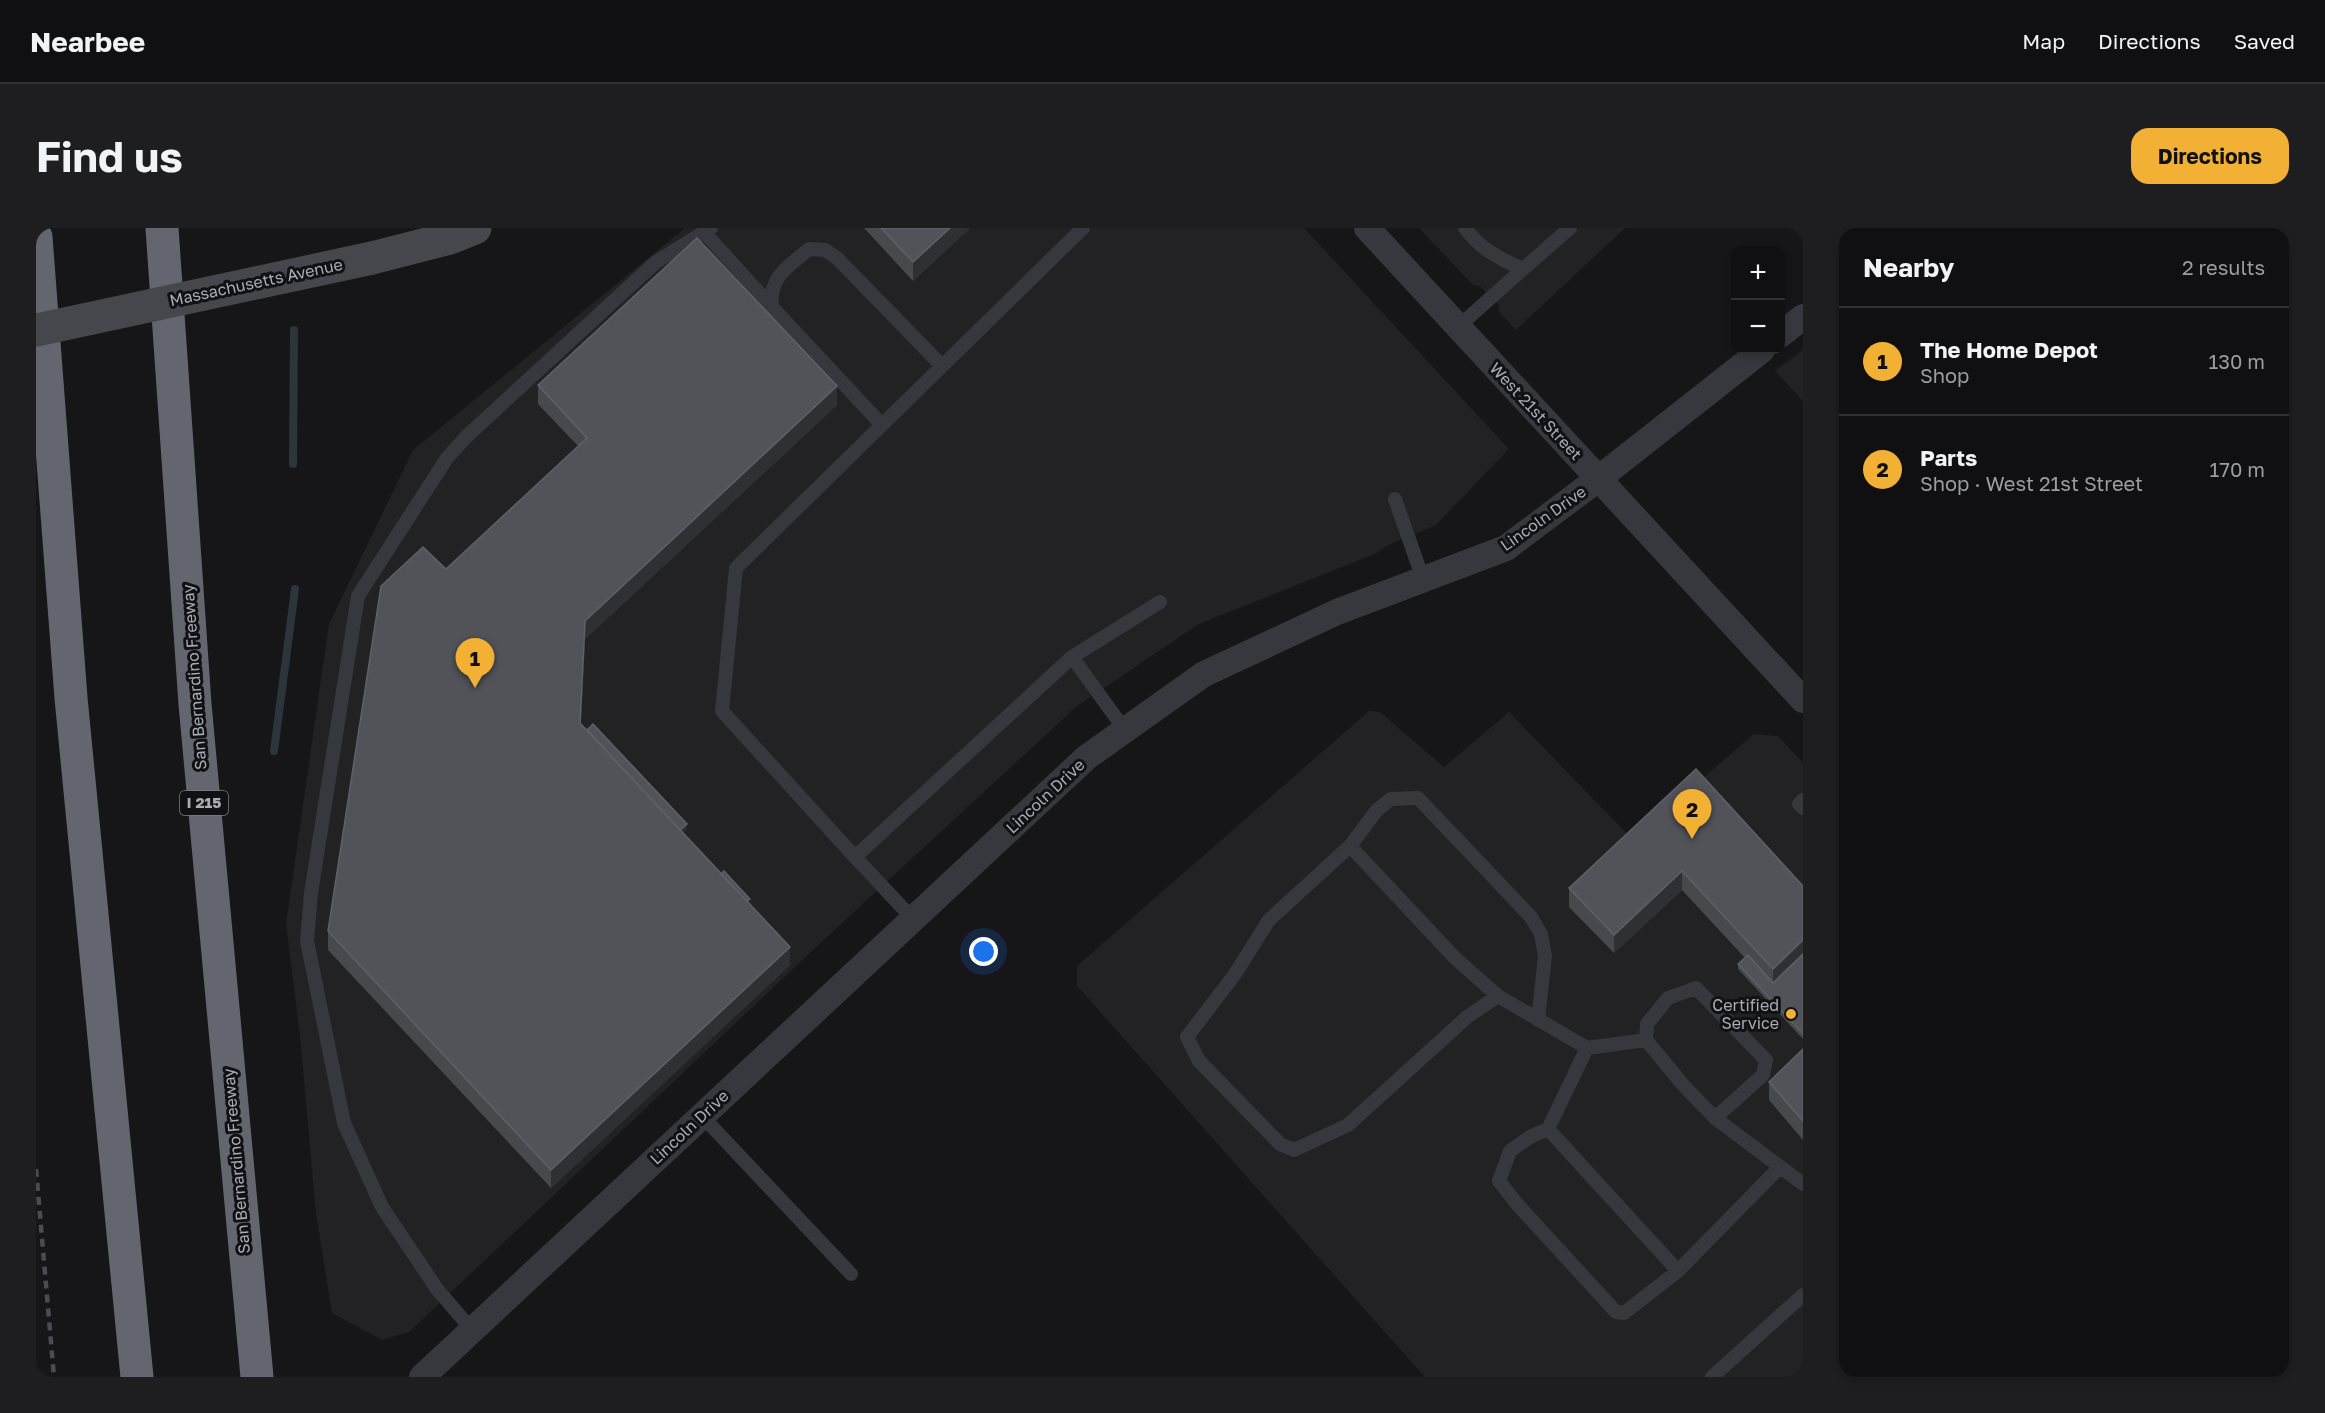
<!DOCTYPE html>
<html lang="en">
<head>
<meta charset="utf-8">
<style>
	:root { --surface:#101012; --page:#1e1e20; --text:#f1f3f6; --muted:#9c9d9f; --line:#303032; --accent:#f2b134 }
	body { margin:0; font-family:"Golos Text",sans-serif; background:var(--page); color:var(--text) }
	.controls { position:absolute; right:18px; top:18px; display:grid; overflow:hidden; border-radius:12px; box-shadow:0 3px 9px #0003 }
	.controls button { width:54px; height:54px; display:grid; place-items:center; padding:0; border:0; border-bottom:2px solid var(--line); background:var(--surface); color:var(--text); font:30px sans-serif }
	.you { position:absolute; left:948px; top:724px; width:21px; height:21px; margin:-15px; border:4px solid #fff; border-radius:50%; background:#1a73e8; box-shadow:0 0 0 9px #1a73e833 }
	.badge { display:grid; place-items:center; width:39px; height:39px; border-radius:50%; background:var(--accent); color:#111; font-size:20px; font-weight:700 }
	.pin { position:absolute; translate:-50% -50px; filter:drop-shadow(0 2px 3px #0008) }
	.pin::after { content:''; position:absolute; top:32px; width:21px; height:18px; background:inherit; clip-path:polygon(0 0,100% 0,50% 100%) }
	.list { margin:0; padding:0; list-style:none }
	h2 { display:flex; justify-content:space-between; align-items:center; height:78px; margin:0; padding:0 24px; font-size:26px }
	h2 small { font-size:20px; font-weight:400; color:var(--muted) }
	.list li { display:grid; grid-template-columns:39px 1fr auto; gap:18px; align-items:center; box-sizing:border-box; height:108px; padding:0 24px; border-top:2px solid var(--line) }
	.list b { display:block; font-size:22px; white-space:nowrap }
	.list p { margin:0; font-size:20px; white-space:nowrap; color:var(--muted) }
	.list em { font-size:20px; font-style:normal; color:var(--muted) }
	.map { position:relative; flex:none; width:1767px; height:1149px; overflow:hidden; border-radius:18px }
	header { display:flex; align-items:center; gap:36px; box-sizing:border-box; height:84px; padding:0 30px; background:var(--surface); border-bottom:2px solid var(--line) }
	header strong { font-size:28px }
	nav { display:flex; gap:33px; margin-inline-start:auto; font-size:21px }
	.intro { display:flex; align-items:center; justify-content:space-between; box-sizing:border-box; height:144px; padding:0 36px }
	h1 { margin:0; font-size:42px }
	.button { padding:15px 27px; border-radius:18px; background:var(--accent); color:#111; font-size:21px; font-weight:700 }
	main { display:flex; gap:36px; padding:0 36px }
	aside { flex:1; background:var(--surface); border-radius:18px; box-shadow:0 3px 9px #0003 }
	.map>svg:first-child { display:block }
	.built { fill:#222225 }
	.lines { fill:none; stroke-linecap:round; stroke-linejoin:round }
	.stream { stroke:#2c353c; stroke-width:8 }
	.lane { stroke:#37383d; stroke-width:14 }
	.street { stroke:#37383d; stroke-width:26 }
	.secondary { stroke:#45474d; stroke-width:33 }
	.highway { stroke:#63666e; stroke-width:33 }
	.rail { stroke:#4a4c52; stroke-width:4.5; stroke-dasharray:8 6; stroke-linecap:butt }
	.secondary-bridge { stroke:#45474d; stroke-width:33 }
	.wall { fill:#47494d }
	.shaded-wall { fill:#2f3033 }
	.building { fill:#525359; stroke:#5f6168; stroke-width:1.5 }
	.poi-dot { fill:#f2b134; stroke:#111113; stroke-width:2 }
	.labels { text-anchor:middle; stroke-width:6; stroke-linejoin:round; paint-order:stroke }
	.shield { fill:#111113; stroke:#7b7e86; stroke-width:1.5 }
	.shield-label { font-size:15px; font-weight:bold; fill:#a8adb8 }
	.street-label { font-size:16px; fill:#a8adb8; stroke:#111113 }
	.poi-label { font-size:16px; fill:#a8adb8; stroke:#111113; text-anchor:end }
</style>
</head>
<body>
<header>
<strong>Nearbee</strong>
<nav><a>Map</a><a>Directions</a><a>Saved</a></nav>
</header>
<div class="intro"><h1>Find us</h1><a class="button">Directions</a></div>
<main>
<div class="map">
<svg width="1767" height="1149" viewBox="0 0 1767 1149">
	<rect width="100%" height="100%" fill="#161618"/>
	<path class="built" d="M 649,0 L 1268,0 L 1473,221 L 1400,297 L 1352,317 L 1341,325 L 1163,396 L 1040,479 L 778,721 L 373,1104 L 346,1112 L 296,1085 L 280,986 L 264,808 L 250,696 L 293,396 L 377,222 Z
		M 1383,0 L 1589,0 L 1480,102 L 1463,84 L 1463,77 L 1444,58 L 1437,57 Z
		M 1767,122 L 1767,173 L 1739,143 Z
		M 1333,483 L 1344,484 L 1408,539 L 1473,484 L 1596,611 L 1718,506 L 1742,508 L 1767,535 L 1767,1149 L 1389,1149 L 1041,758 L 1041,738 Z"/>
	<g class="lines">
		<path class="stream" d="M 257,236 L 258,102
			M 238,523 L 259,361"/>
		<path class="lane" d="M 1047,0 L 700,340 L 686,483 L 819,629 L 1036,429 L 1124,374
			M 1429,0 C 1444,21 1464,31 1487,41 L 1534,0
			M 668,4 L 736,79
			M 1422,99 L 1487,41
			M 846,197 L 736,79 C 733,48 752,39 773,21 L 789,22 L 801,30 L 906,138
			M 1359,271 L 1387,351
			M 1036,429 L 1089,502
			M 1767,572 L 1763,576 L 1767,580
			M 1314,618 L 1341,582 L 1355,571 L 1382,570 L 1495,689 L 1505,706 L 1509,728 L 1502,792
			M 819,629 L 877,691
			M 1462,768 L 1431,789 L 1312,897 L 1258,922 L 1244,916 L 1163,833 L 1151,809 L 1199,746 L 1233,692 L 1314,618 L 1419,730 L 1462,768 L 1551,820 L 1610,812
			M 1551,820 L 1512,901 L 1642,1043 L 1744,939
			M 666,888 L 815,1046
			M 1679,890 L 1727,847 L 1730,832 L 1660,760 L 1632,770 L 1611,796 L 1610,812 L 1648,858 L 1679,890 L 1767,956
			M 1512,901 L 1494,909 L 1474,923 L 1463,953 L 1481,976 L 1580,1084 L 1588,1085 L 1642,1043
			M 436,1102 L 401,1061 L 346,979 L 308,895 L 271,713 L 275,665 L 322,368 L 411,230 L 431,208 L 620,34 L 675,0
			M 1676,1149 L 1767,1067"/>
		<path class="street" d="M 1331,0 L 1767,472
			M 1744,107 L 1767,89
			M 386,1149 L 1051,529 L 1168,446 L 1301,384 L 1470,320 L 1562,251 L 1726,122"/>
		<path class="secondary" d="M 336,30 L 414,10 L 439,0"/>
		<path class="highway" d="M 126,0 L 159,476 L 221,1149
			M 0,9 L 35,470 L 101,1149"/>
		<path class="rail" d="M 0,941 L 18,1149"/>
		<path class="secondary-bridge" d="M 0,102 L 336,30"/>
	</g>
	<path class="wall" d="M 828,0 L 934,0 L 877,53 Z
		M 502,157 L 801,177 L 549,411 L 545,496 L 651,601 L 647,604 L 714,676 L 754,737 L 515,960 L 292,722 L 292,703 L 542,218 L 502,176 Z
		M 1660,541 L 1767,658 L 1767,811 L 1702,741 L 1702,736 L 1709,730 L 1646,662 L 1578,725 L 1533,679 L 1533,660 Z
		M 1767,821 L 1767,912 L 1733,872 L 1733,854 Z"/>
	<path class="shaded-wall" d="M 914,0 L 934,0 L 877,53 L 877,34 Z
		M 801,158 L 801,177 L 549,411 L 544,514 L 544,495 L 549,393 Z
		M 651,596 L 651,601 L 642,609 L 642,604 Z
		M 1646,643 L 1646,662 L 1578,725 L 1578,707 Z
		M 1767,712 L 1767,731 L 1737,760 L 1737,741 Z
		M 754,719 L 754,737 L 515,960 L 515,942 Z"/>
	<path class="building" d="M 845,0 L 914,0 L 877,34 Z
		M 661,10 L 801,158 L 549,393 L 544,495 L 754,719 L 515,942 L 292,703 L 345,358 L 387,319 L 410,341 L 551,210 L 502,157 Z
		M 557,496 L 651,596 L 644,602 L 551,502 Z
		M 1660,541 L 1767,658 L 1767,712 L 1737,741 L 1646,643 L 1578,707 L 1533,660 Z
		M 688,643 L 714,671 L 711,673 L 685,646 Z
		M 1767,726 L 1767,806 L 1702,736 L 1712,727 L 1737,755 Z
		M 1767,821 L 1767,893 L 1733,854 Z"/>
	<circle class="poi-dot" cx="1755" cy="786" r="6"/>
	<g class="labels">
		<rect class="shield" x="144" y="563" width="48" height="24" rx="4.5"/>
		<g class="shield-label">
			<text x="168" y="580">I 215</text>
		</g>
		<g class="street-label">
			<text transform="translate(220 54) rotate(-12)" y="6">Massachusetts Avenue</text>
			<text transform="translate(1500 183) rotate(47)" y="6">West 21st Street</text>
			<text transform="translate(1507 290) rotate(-35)" y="6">Lincoln Drive</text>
			<text transform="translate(158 449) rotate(-94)" y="6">San Bernardino Freeway</text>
			<text transform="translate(1009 568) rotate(-43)" y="6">Lincoln Drive</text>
			<text transform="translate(653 899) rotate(-43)" y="6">Lincoln Drive</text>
			<text transform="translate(200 933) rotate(-95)" y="6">San Bernardino Freeway</text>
		</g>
		<g class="poi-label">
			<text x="1743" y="783">Certified<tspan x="1743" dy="18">Service</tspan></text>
		</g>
	</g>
</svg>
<div class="controls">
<button>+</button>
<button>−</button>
</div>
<div class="you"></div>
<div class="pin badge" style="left:439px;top:460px">1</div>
<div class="pin badge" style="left:1656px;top:611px">2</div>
</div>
<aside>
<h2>Nearby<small>2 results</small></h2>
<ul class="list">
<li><span class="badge">1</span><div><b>The Home Depot</b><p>Shop</p></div><em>130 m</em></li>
<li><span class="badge">2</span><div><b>Parts</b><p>Shop · West 21st Street</p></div><em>170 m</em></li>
</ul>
</aside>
</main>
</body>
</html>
